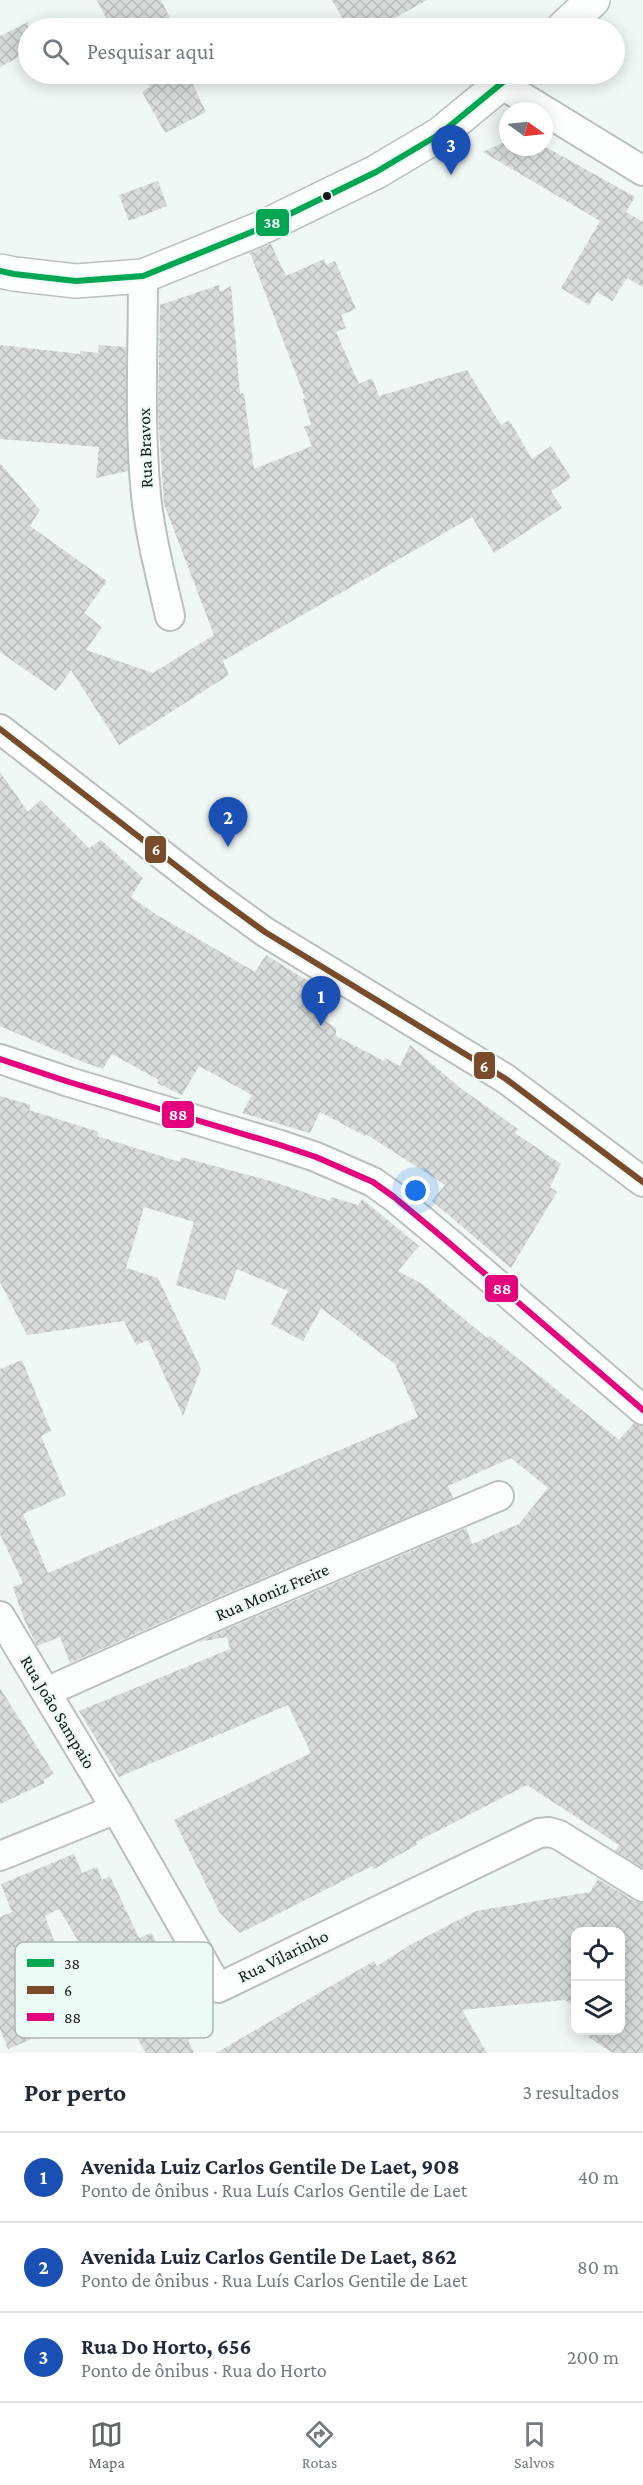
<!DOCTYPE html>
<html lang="pt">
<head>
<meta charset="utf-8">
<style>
	:root { --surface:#fff; --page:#f2f2f3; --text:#1f2937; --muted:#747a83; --line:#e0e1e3; --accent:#616766 }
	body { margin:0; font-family:"Crimson Pro",serif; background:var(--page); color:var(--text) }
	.controls { position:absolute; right:18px; bottom:18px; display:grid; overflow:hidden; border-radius:12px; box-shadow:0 3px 15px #0003 }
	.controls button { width:54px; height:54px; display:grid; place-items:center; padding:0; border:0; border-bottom:2px solid var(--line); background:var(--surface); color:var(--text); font:30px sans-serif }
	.compass { position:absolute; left:499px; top:102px; width:54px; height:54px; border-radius:50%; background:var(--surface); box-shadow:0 3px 15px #0003; rotate:105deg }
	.you { position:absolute; left:416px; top:1191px; width:21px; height:21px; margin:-15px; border:4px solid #fff; border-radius:50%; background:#1a73e8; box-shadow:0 0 0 9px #1a73e833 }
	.badge { display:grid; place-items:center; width:39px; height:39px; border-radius:50%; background:var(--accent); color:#fff; font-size:20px; font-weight:700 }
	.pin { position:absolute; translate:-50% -50px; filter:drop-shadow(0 2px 3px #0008) }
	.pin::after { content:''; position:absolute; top:32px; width:21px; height:18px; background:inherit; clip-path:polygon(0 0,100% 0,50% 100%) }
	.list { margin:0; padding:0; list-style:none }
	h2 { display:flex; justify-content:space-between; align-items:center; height:78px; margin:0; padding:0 24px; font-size:26px }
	h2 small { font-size:20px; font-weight:400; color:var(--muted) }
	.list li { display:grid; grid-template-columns:39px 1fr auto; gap:18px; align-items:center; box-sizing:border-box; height:90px; padding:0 24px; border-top:2px solid var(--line) }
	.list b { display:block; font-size:22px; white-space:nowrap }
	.list p { margin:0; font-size:20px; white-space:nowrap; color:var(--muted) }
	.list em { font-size:20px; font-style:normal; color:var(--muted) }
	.icon { flex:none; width:33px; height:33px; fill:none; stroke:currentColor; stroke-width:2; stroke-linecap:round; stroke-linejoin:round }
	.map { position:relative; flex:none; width:643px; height:2053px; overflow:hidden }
	.search { position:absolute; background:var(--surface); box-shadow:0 3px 15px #0003; left:18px; right:18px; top:18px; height:66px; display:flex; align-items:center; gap:15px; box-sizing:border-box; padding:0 21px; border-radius:33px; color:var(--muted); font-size:22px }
	.sheet { height:348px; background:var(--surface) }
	nav { display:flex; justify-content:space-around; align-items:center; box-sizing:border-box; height:84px; border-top:2px solid var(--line); background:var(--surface); font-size:16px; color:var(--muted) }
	nav a { display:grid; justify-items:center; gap:3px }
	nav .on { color:var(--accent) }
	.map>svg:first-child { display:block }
	.building { fill:url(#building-cross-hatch) }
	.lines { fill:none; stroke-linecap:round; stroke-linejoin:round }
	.street-casing { stroke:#bac0be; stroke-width:32 }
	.secondary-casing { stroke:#bac0be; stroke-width:36 }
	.street { stroke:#fdfefe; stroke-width:28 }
	.secondary { stroke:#fdfefe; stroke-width:33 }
	.bus-1-casing { stroke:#edfbf7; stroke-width:10 }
	.bus-2-casing { stroke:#edfbf7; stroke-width:10 }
	.bus-3-casing { stroke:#edfbf7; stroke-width:10 }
	.bus-1 { stroke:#00a651; stroke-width:6 }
	.bus-2 { stroke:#7a4b2a; stroke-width:6 }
	.bus-3 { stroke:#e5007d; stroke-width:6 }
	.bus-dot { fill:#141918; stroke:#edfbf7; stroke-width:2 }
	.labels { text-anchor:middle; stroke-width:5; stroke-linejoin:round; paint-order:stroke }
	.street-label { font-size:18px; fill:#141918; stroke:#edfbf7 }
	.key { fill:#edfbf7; stroke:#acb7b4; stroke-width:1.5 }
	.key-label { font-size:16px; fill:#141918 }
	.line-badge { stroke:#edfbf7; stroke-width:2 }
	.badge-label { font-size:16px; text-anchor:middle; font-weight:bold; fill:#fff }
</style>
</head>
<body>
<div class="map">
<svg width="643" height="2053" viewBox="0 0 643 2053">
	<defs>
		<pattern id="building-cross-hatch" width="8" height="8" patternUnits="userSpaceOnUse" patternTransform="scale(1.5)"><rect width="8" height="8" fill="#d7dcdb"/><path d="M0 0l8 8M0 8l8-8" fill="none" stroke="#b8bcbb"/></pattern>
	</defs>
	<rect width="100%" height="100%" fill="#f0f8f6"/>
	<path class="building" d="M 97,0 L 161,0 L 175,28 L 111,28 Z
		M 332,0 L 427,0 L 377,28 L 348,28 Z
		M 28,22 L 28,52 L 0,67 L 0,36 Z
		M 143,74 L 257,74 L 257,75 L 189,76 L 206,112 L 165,133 L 142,92 L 150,87 Z
		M 508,140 L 508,147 L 544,146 L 635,197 L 626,212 L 643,222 L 643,287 L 627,278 L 612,301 L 597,292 L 589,305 L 561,288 L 600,221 L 483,152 Z
		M 158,181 L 167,206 L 129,221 L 119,195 Z
		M 271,244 L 286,276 L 324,259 L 326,265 L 335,261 L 356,309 L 341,315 L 346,328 L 336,332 L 359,384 L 372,378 L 379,396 L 467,370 L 501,425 L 509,420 L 532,459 L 551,446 L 571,478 L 551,491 L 562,508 L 494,553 L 472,517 L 223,661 L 229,675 L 119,745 L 71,670 L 56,691 L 0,652 L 0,463 L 40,510 L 30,526 L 107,581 L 84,613 L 102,627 L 86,650 L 153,673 L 214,635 L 164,504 L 158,413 L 160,305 L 219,285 L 220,292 L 231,286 L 240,394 L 244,393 L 254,469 L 312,446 L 304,427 L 311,424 L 303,399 L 305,398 L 250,253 Z
		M 0,345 L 80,354 L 81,351 L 98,353 L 99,345 L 126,347 L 128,471 L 96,478 L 99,447 L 0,439 Z
		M 0,772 L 28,812 L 41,800 L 89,848 L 101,840 L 143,878 L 131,897 L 157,915 L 255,972 L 266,955 L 337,999 L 325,1021 L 336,1028 L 336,1036 L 384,1061 L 385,1058 L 400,1066 L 410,1045 L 459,1087 L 518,1129 L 515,1133 L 561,1164 L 550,1187 L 557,1192 L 511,1268 L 432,1201 L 445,1185 L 366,1134 L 365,1136 L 320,1112 L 310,1133 L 242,1113 L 252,1095 L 199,1066 L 182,1095 L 157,1083 L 159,1080 L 112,1054 L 103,1069 L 83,1062 L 0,1026 Z
		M 0,1096 L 31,1105 L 29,1110 L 99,1132 L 97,1136 L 180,1162 L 181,1157 L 274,1182 L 330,1201 L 331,1197 L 358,1205 L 362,1199 L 419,1246 L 398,1271 L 422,1284 L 487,1338 L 490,1336 L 619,1440 L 634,1423 L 643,1426 L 643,1868 L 615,1851 L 619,1845 L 527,1785 L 416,1842 L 417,1845 L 374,1869 L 372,1866 L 240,1933 L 220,1913 L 174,1820 L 311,1753 L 288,1705 L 119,1777 L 79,1711 L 230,1649 L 227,1637 L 198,1642 L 232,1627 L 466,1528 L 472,1544 L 519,1524 L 548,1488 L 511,1458 L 448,1486 L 453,1498 L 218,1597 L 70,1663 L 60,1637 L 37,1646 L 24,1619 L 13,1587 L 23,1583 L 0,1534 L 0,1369 L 22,1360 L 51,1431 L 41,1436 L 66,1495 L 23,1514 L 48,1573 L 418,1417 L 395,1364 L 321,1308 L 303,1341 L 271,1324 L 288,1291 L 237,1269 L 225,1300 L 176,1285 L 194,1222 L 144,1207 L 126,1268 L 158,1278 L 201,1369 L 183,1416 L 148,1340 L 136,1345 L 124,1321 L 27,1335 L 0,1282 Z
		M 0,1688 L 54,1774 L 43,1780 L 45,1783 L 0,1804 Z
		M 74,1854 L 82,1873 L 97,1867 L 102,1880 L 110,1876 L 139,1938 L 151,1933 L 169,1962 L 158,1968 L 194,2037 L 188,2040 L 194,2053 L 146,2053 L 59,1909 L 45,1916 L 82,2018 L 8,2049 L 0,2029 L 0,1917 L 12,1912 L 1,1884 Z
		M 598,1879 L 634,1901 L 643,1903 L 643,2053 L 613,2053 L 588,2037 L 593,2031 L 621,2031 L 621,1932 L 576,1932 L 576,2007 L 565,2000 L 462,2010 L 487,2053 L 216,2053 L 374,1961 L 377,1966 L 410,1945 L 476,1911 L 590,1892 Z"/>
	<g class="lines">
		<defs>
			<path id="street" d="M 501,84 L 643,171
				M 143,276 C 143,349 139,423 146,495 C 150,536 161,576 170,616
				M 0,729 L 210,892 L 265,932 L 506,1079 L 643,1182
				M 0,1059 L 69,1082 L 280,1145 L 316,1157 L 373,1182 L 394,1197 L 448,1242 L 643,1410
				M 0,1616 L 116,1809 L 218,1988 L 539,1833 L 549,1832 L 559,1835 L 643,1887
				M 46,1692 L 225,1612 L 499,1496
				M 0,1856 L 116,1809"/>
			<path id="secondary" d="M 563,28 L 593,0
				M 0,271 L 14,274 L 76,281 L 143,276 L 259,229 L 376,172 L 440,134 L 513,74"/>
		</defs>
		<use href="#street" class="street-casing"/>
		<use href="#secondary" class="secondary-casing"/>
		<use href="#street" class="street"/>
		<use href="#secondary" class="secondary"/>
		<defs>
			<path id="bus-1" d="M 0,271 L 14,274 L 76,281 L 143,276 L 259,229 L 376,172 L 440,134 L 513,74"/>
			<path id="bus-2" d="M 0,729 L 210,892 L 265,932 L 506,1079 L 643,1182"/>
			<path id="bus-3" d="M 0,1059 L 69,1082 L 280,1145 L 316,1157 L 373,1182 L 394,1197 L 448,1242 L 643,1410"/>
		</defs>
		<use href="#bus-1" class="bus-1-casing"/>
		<use href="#bus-2" class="bus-2-casing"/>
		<use href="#bus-3" class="bus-3-casing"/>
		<use href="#bus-1" class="bus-1"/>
		<use href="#bus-2" class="bus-2"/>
		<use href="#bus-3" class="bus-3"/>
	</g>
	<circle class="bus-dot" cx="327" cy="196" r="5"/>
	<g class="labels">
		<g class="street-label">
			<text transform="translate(145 448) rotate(-92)" y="6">Rua Bravox</text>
			<text transform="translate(272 1592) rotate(-23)" y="6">Rua Moniz Freire</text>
			<text transform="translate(58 1712) rotate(59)" y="6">Rua João Sampaio</text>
			<text transform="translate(283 1956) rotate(-26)" y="6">Rua Vilarinho</text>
		</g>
	</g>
	<rect x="15" y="1942" width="198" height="96" rx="9" class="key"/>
	<rect x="27" y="1959" width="27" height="8" fill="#00a651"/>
	<rect x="27" y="1986" width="27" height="8" fill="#7a4b2a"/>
	<rect x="27" y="2013" width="27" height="8" fill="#e5007d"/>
	<g class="key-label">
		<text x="64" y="1969">38</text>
		<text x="64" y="1996">6</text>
		<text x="64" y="2023">88</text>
	</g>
	<g class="line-badge">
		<rect x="255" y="208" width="35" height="29" rx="6" fill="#00a651"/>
		<rect x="144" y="835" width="23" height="29" rx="6" fill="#7a4b2a"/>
		<rect x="473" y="1051" width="23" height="29" rx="6" fill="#7a4b2a"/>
		<rect x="161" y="1100" width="34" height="29" rx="6" fill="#e5007d"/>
		<rect x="484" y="1274" width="35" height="29" rx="6" fill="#e5007d"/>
	</g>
	<g class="badge-label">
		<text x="272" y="228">38</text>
		<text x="156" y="855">6</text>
		<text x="484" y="1072">6</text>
		<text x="178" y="1120">88</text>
		<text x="502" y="1294">88</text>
	</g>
</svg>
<div class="controls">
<button><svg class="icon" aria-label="locate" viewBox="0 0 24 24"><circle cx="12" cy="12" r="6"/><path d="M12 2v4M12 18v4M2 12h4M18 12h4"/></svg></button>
<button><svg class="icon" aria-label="layers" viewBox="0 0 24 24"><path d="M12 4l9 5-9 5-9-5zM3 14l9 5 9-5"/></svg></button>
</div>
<svg class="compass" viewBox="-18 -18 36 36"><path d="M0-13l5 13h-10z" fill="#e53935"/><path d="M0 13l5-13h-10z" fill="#747a83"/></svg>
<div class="you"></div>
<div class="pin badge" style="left:321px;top:1026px;background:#1a4fb4">1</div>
<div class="pin badge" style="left:228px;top:847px;background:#1a4fb4">2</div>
<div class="pin badge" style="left:451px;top:175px;background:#1a4fb4">3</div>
<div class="search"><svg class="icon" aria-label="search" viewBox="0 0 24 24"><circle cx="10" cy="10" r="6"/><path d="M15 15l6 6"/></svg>Pesquisar aqui</div>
</div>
<section class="sheet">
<h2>Por perto<small>3 resultados</small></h2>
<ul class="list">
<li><span class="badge" style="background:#1a4fb4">1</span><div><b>Avenida Luiz Carlos Gentile De Laet, 908</b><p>Ponto de ônibus · Rua Luís Carlos Gentile de Laet</p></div><em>40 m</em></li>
<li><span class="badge" style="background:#1a4fb4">2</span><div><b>Avenida Luiz Carlos Gentile De Laet, 862</b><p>Ponto de ônibus · Rua Luís Carlos Gentile de Laet</p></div><em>80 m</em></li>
<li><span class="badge" style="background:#1a4fb4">3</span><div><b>Rua Do Horto, 656</b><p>Ponto de ônibus · Rua do Horto</p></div><em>200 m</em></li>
</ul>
</section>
<nav>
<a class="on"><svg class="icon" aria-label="map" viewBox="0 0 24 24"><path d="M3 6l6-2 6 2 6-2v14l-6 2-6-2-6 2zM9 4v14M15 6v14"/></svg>Mapa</a>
<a><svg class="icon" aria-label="directions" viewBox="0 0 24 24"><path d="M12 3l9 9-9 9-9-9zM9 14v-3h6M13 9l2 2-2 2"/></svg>Rotas</a>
<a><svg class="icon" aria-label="saved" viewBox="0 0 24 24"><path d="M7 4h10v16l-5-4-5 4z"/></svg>Salvos</a>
</nav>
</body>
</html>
